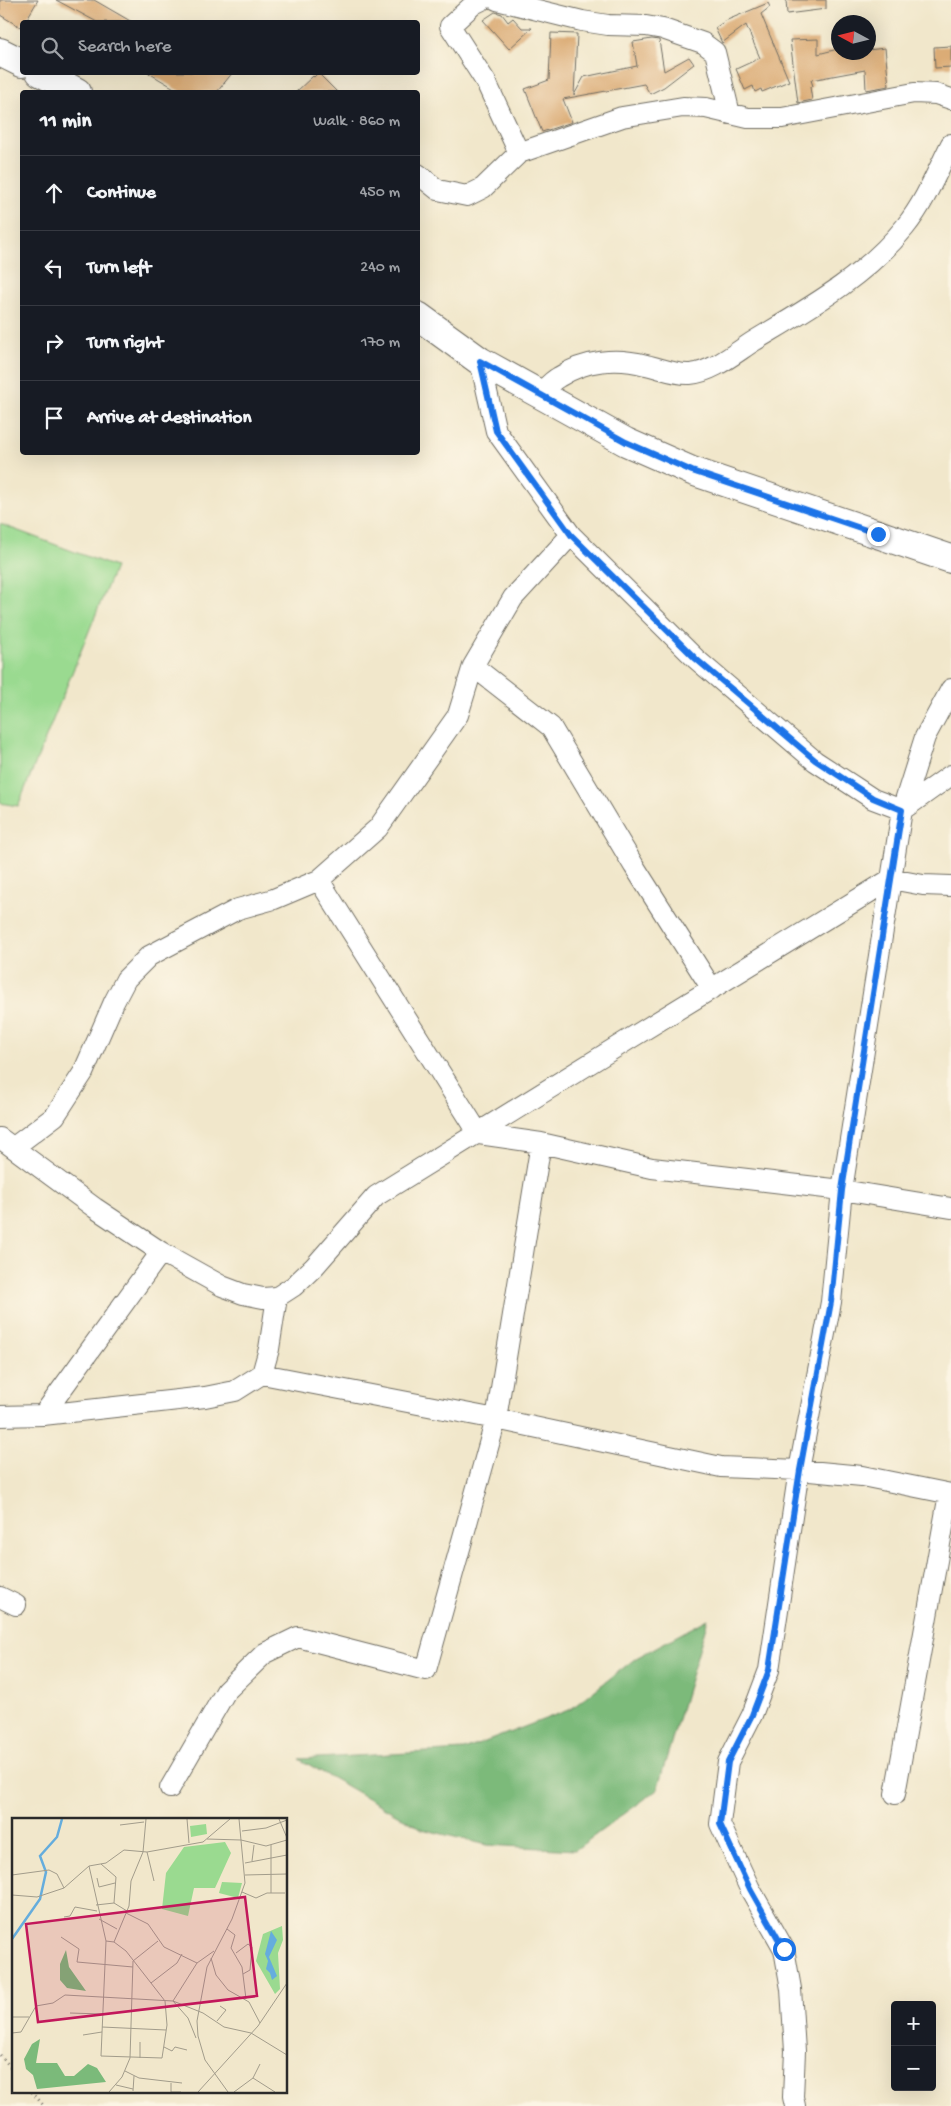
<!DOCTYPE html>
<html lang="en">
<head>
<meta charset="utf-8">
<style>
	:root { --surface:#171b24; --page:#242831; --text:#f1f3f6; --muted:#9ea1a6; --line:#363941 }
	body { margin:0; font-family:"Gochi Hand",sans-serif; background:var(--page); color:var(--text) }
	.controls { position:absolute; right:15px; bottom:15px; display:grid; overflow:hidden; border-radius:5px; box-shadow:0 5px 20px #0002 }
	.controls button { width:45px; height:45px; display:grid; place-items:center; padding:0; border:0; border-bottom:1px solid var(--line); background:var(--surface); color:var(--text); font:25px sans-serif }
	.compass { position:absolute; left:831px; top:15px; width:45px; height:45px; border-radius:50%; background:var(--surface); box-shadow:0 5px 20px #0002; rotate:277deg }
	.stop { position:absolute; width:15px; height:15px; margin:-11px; border:4px solid #1a73e8; border-radius:50%; background:#fff }
	.stop.end { background:#1a73e8; border-color:#fff; box-shadow:0 1px 5px #0008 }
	.list { margin:0; padding:0; list-style:none }
	h2 { display:flex; justify-content:space-between; align-items:center; height:65px; margin:0; padding:0 20px; font-size:21px }
	h2 small { font-size:16px; font-weight:400; color:var(--muted) }
	.list li { display:grid; grid-template-columns:32px 1fr auto; gap:15px; align-items:center; box-sizing:border-box; height:75px; padding:0 20px; border-top:1px solid var(--line) }
	.list b { display:block; font-size:19px; white-space:nowrap }
	.list em { font-size:16px; font-style:normal; color:var(--muted) }
	.icon { flex:none; width:28px; height:28px; fill:none; stroke:currentColor; stroke-width:2; stroke-linecap:round; stroke-linejoin:round }
	.map { position:relative; flex:none; width:951px; height:2106px; overflow:hidden }
	.search { position:absolute; background:var(--surface); box-shadow:0 5px 20px #0002; left:20px; top:20px; width:400px; height:55px; display:flex; align-items:center; gap:12px; box-sizing:border-box; padding:0 18px; border-radius:5px; color:var(--muted); font-size:19px }
	.panel { position:absolute; background:var(--surface); box-shadow:0 5px 20px #0002; left:20px; top:90px; width:400px; height:365px; border-radius:5px }
	.map>svg:first-child { display:block }
	.green { fill:#9ada90; stroke:#62825e }
	.forest { fill:#7bba7a; stroke:#537252 }
	.building { fill:#dbac76 }
	.lines { fill:none; stroke-linecap:round; stroke-linejoin:round }
	.street-casing { stroke:#706d63; stroke-width:22 }
	.secondary-casing { stroke:#706d63; stroke-width:30 }
	.path { stroke:#706d63; stroke-width:3; stroke-dasharray:1 4; stroke-linecap:butt }
	.street { stroke:#fff; stroke-width:20 }
	.secondary { stroke:#fff; stroke-width:28 }
	.route { stroke:#1a73e8; stroke-width:6 }
	.inset-river { fill:none; stroke:#65addd; stroke-width:2.5 }
	.inset-road { fill:none; stroke:#a29c8b; stroke-width:1 }
	.view { fill:#c2185b; fill-opacity:0.15; stroke:#c2185b; stroke-width:2.5 }
	.inset-edge { fill:none; stroke:#2b2b2b; stroke-width:2.5 }
</style>
</head>
<body>
<div class="map">
<svg width="951" height="2106" viewBox="0 0 951 2106">
	<rect width="100%" height="100%" fill="#fcf5e5"/>
	<filter id="ink" filterUnits="userSpaceOnUse"><feTurbulence type="fractalNoise" baseFrequency=".02" numOctaves="2"/><feDisplacementMap in="SourceGraphic" scale="10" xChannelSelector="R" yChannelSelector="G"/><feConvolveMatrix kernelMatrix="1 2 1 2 8 2 1 2 1" color-interpolation-filters="sRGB"/></filter>
	<filter id="wash" filterUnits="userSpaceOnUse"><feTurbulence type="fractalNoise" baseFrequency=".0096" numOctaves="4" result="noise"/><feDisplacementMap in="SourceGraphic" scale="20" xChannelSelector="R" yChannelSelector="G"/><feGaussianBlur stdDeviation="1.12" result="paint"/><feColorMatrix in="noise" values="0 0 0 0 0 0 0 0 0 0 0 0 0 0 0 0 0 1.4 0 .05"/><feComposite in="paint" operator="in"/></filter>
	<g filter="url(#wash)">
		<rect width="100%" height="100%" fill="#f1e7cb"/>
		<path class="green" d="M 0,524 L 115,567 L 18,806 L 0,803 Z"/>
		<path class="forest" d="M 708,1619 L 657,1790 L 575,1850 L 487,1845 L 422,1829 L 299,1759 L 464,1750 L 571,1709 L 636,1658 Z"/>
		<g id="blocks">
			<path class="building" d="M 0,0 L 38,0 L 25,22 L 22,22 L 22,28 L 0,15 Z
				M 56,0 L 94,0 L 132,22 L 97,22 Z
				M 786,0 L 826,0 L 826,9 L 787,14 Z
				M 768,3 L 770,7 L 761,14 L 789,81 L 762,92 L 761,89 L 755,92 L 753,86 L 745,90 L 736,69 L 760,58 L 746,25 L 722,43 L 715,28 L 725,21 Z
				M 495,12 L 502,14 L 508,22 L 513,18 L 522,28 L 532,28 L 509,49 L 483,20 Z
				M 551,33 L 577,34 L 574,95 L 584,77 L 637,66 L 633,42 L 652,39 L 659,40 L 664,71 L 689,57 L 694,64 L 664,87 L 650,94 L 644,84 L 563,99 L 572,122 L 542,132 L 525,89 L 549,80 Z
				M 818,39 L 818,54 L 838,49 L 838,52 L 868,52 L 868,50 L 885,48 L 889,86 L 866,90 L 865,70 L 811,80 L 813,86 L 810,87 L 812,100 L 798,103 L 790,40 Z
				M 951,46 L 951,67 L 935,68 L 934,47 Z
				M 147,72 L 233,72 L 217,92 L 181,92 Z
				M 318,73 L 337,92 L 296,92 L 313,76 L 314,77 Z"/>
		</g>
	</g>
	<g filter="url(#ink)">
		<use href="#blocks" fill-opacity="0" stroke="#706d63" stroke-width="1"/>
		<g class="lines">
			<defs>
				<path id="street" d="M 482,0 L 474,4 L 450,26 L 486,82 L 519,153
					M 497,0 L 582,21 L 608,25 L 646,26 L 663,29 L 703,43 L 715,52 L 730,114
					M 418,174 L 438,190 L 467,196 L 483,188 L 519,153 L 622,117 L 683,107 L 706,108 L 748,118 L 782,118 L 914,93 L 936,94 L 951,99
					M 480,361 L 496,431 L 571,535 L 696,659 L 815,761 L 873,799 L 902,810
					M 539,395 C 545,389 551,381 559,377 C 585,360 617,357 646,365 C 660,368 676,375 690,374 C 713,372 735,353 754,341 C 807,309 865,277 905,227 C 925,202 937,172 951,144
					M 473,666 L 551,727 L 634,866 L 712,989
					M 902,810 L 951,775
					M 319,880 L 479,1134 L 541,1143 L 652,1168 L 842,1190 L 951,1208
					M 0,1138 L 95,1208 L 161,1252 L 222,1286 L 243,1294 L 263,1298 L 277,1297 L 294,1286 L 314,1267 L 376,1196 L 631,1038 L 891,879 L 923,885 L 951,886
					M 14,1147 L 55,1116 L 83,1073 L 114,1002 L 126,979 L 149,956 L 238,909 L 274,899 L 319,880 L 378,828 L 458,715 L 473,666 L 513,598 L 571,535
					M 262,1374 L 496,1419 L 721,1467 L 799,1470 L 862,1476 L 951,1494
					M 43,1415 L 161,1252
					M 0,1416 L 43,1415 L 205,1397 L 235,1391 L 262,1374 L 269,1349 L 277,1297
					M 0,1597 L 16,1605
					M 170,1788 L 226,1691 L 265,1653 L 298,1637 L 426,1670 L 496,1419 L 541,1143
					M 895,1794 L 949,1494
					M 795,2106 L 793,2097 L 795,2051 L 791,1989 L 784,1949 L 750,1889 L 720,1824 L 728,1762 L 752,1715 L 769,1670 L 799,1470 L 831,1302 L 842,1190 L 902,810 L 925,737 L 951,689"/>
				<path id="secondary" d="M 0,52 L 22,63
					M 40,72 L 77,92
					M 418,316 L 480,361 L 626,442 L 692,471 L 951,559"/>
			</defs>
			<use href="#street" class="street-casing"/>
			<use href="#secondary" class="secondary-casing"/>
			<path class="path" d="M 0,2055 L 14,2071
				M 32,2092 L 44,2106"/>
			<use href="#street" class="street"/>
			<use href="#secondary" class="secondary"/>
		</g>
	</g>
	<g class="lines" filter="url(#ink)">
		<path class="route" d="M 784,1949 L 750,1889 L 720,1824 L 728,1762 L 752,1715 L 769,1670 L 800,1470 L 831,1302 L 842,1190 L 902,810 L 873,798 L 815,760 L 696,659 L 571,535 L 496,431 L 480,361 L 626,442 L 692,471 L 878,534"/>
	</g>
	<g transform="translate(12 1818)">
		<rect width="275" height="275" fill="#f1e7cb"/>
		<path d="M 194,6 L 195,16 L 179,19 L 178,8 ZM 213,24 L 219,35 L 203,70 L 182,70 L 176,98 L 150,91 L 154,55 L 172,29 ZM 210,64 L 230,65 L 226,80 L 207,75 ZM 270,108 L 271,122 L 266,135 L 268,171 L 263,176 L 244,143 L 251,116 Z" fill="#9ada90"/>
		<path d="M 54,132 L 57,149 L 74,173 L 55,170 L 48,162 L 48,146 ZM 28,221 L 24,245 L 45,245 L 53,258 L 62,258 L 76,246 L 85,250 L 94,264 L 25,271 L 21,257 L 14,251 L 12,241 L 20,226 Z" fill="#7bba7a"/>
		<path d="M 259,113 L 265,122 L 257,139 L 265,158 L 260,162 L 258,155 L 254,151 L 256,143 L 253,136 Z" fill="#65addd"/>
		<path class="inset-river" d="M 0,121 L 28,81 L 34,54 L 28,38 L 45,19 L 50,1"/>
		<path class="inset-road" d="M 175,1 L 177,25M 267,1 L 275,20M 108,7 L 132,4M 230,13 L 254,10 L 275,2M 195,21 L 229,22 L 254,28 L 275,22M 259,27 L 259,75M 135,34 L 142,63M 240,43 L 242,27M 233,45 L 275,37M 89,46 L 104,59 L 102,85M 77,48 L 94,123 L 89,238 L 150,240 L 155,207 L 153,183 L 114,133 L 102,124 L 94,123M 0,57 L 37,52 L 45,56 L 52,70 L 77,48 L 94,45 L 112,32 L 135,34 L 191,24 L 218,1M 233,57 L 275,56M 85,60 L 87,69 L 103,65M 230,74 L 244,80 L 255,75 L 273,75M 0,77 L 25,79 L 52,70M 84,87 L 102,85 L 115,93M 114,95 L 136,106 L 152,129 L 185,145M 52,99 L 58,98 L 63,89 L 85,93M 87,101 L 105,111M 215,111 L 223,117 L 219,130 L 230,149 L 234,181M 49,119 L 67,131 L 65,144 L 121,149M 102,124 L 117,88 L 119,63 L 131,34 L 134,1M 224,135 L 236,126 L 240,129 L 238,152 L 231,156M 199,140 L 204,157 L 216,172 L 237,184 L 248,205M 139,165 L 165,145 L 170,136M 161,183 L 185,145 L 202,133M 161,183 L 176,200 L 184,220M 58,195 L 90,196M 0,199 L 17,199M 205,203 L 214,192 L 208,188M 90,209 L 154,212M 0,215 L 9,214 L 24,188 L 41,185 L 53,177 L 161,183 L 191,195 L 212,209 L 239,215 L 275,237M 71,217 L 90,214M 152,229 L 160,233 L 163,229 L 175,232M 128,240 L 128,224M 113,253 L 127,260 L 170,265M 241,260 L 263,274M 159,265 L 159,274 L 169,274M 104,267 L 121,271M 121,273 L 122,258M 97,274 L 110,259 L 118,240 L 121,143 L 146,123M 186,274 L 246,208 L 275,165M 216,274 L 193,242 L 186,218 L 185,203 L 195,149 L 220,101 L 233,65 L 227,1M 222,274 L 241,260 L 248,246"/>
		<path class="view" d="M 233,79 L 245,178 L 26,204 L 14,106 Z"/>
		<rect width="275" height="275" class="inset-edge"/>
	</g>
</svg>
<div class="controls">
<button>+</button>
<button>−</button>
</div>
<svg class="compass" viewBox="-18 -18 36 36"><path d="M0-13l5 13h-10z" fill="#e53935"/><path d="M0 13l5-13h-10z" fill="#9ea1a6"/></svg>
<div class="stop" style="left:784px;top:1949px"></div>
<div class="stop end" style="left:878px;top:534px"></div>
<div class="search"><svg class="icon" aria-label="search" viewBox="0 0 24 24"><circle cx="10" cy="10" r="6"/><path d="M15 15l6 6"/></svg>Search here</div>
<section class="panel">
<h2>11 min<small>Walk · 860 m</small></h2>
<ul class="list">
<li><svg class="icon" aria-label="ahead" viewBox="0 0 24 24"><path d="M12 20V5M6 11l6-6 6 6"/></svg><div><b>Continue</b></div><em>450 m</em></li>
<li><svg class="icon" aria-label="left" viewBox="0 0 24 24"><path d="M17 20v-9H6M10 6l-5 5 5 5"/></svg><div><b>Turn left</b></div><em>240 m</em></li>
<li><svg class="icon" aria-label="right" viewBox="0 0 24 24"><path d="M7 20v-9h11M14 6l5 5-5 5"/></svg><div><b>Turn right</b></div><em>170 m</em></li>
<li><svg class="icon" aria-label="arrive" viewBox="0 0 24 24"><path d="M6 21V4h12l-3 4 3 4H6"/></svg><div><b>Arrive at destination</b></div></li>
</ul>
</section>
</div>
</body>
</html>
